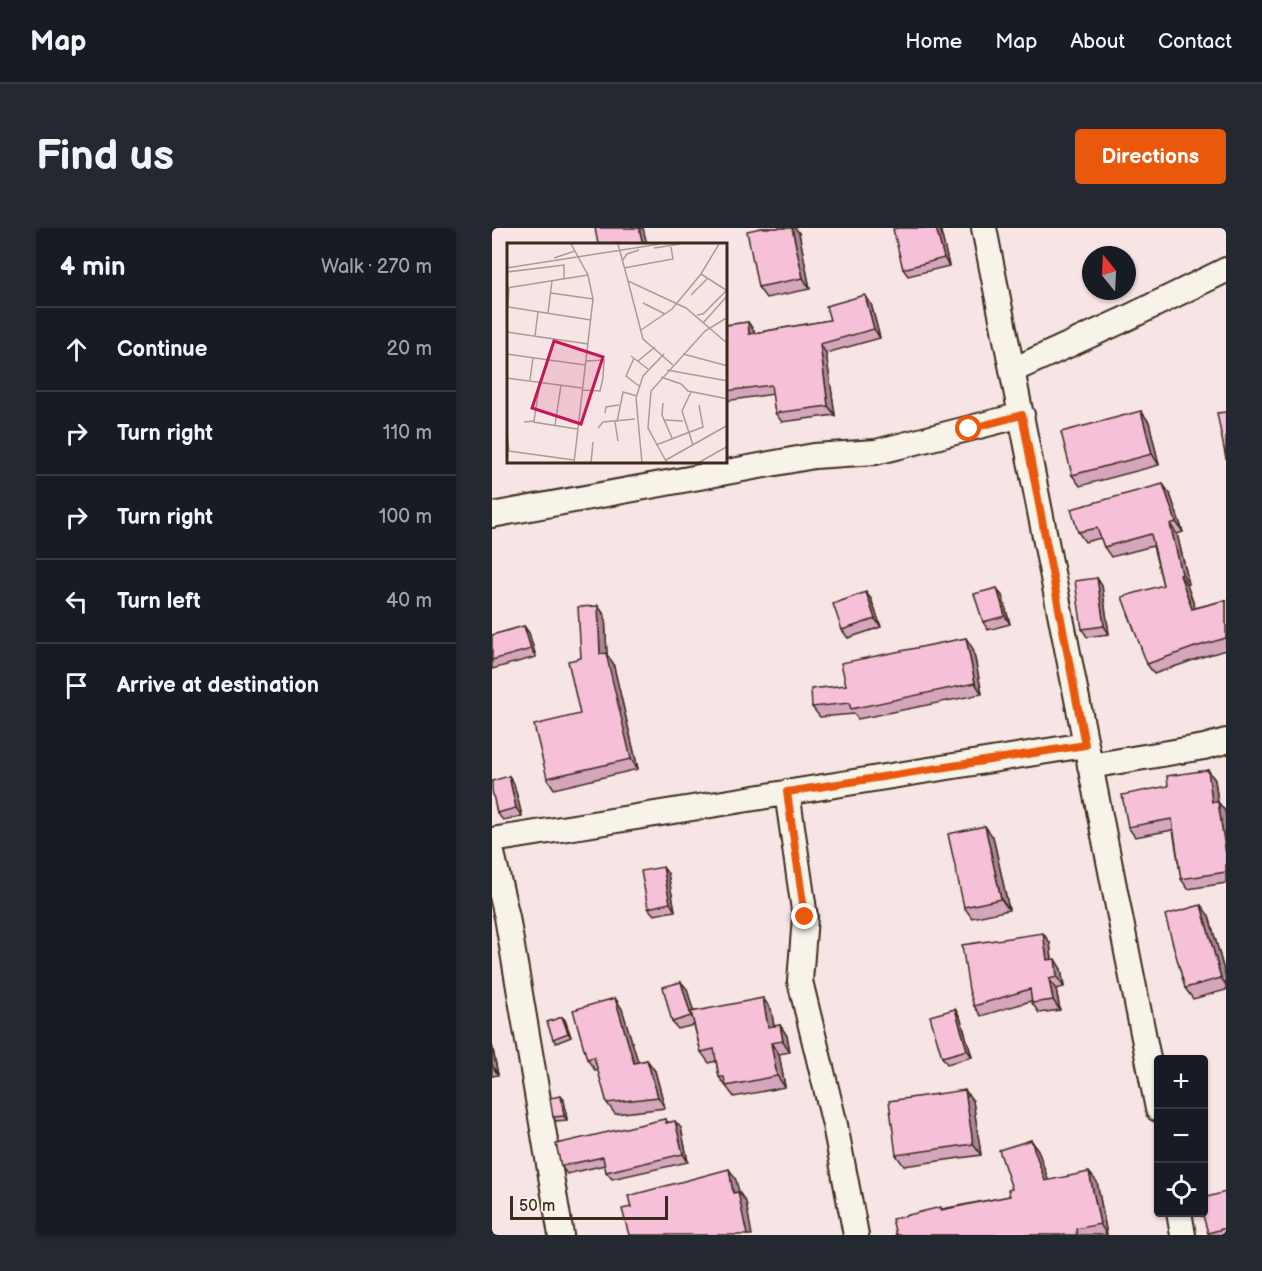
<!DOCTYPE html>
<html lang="en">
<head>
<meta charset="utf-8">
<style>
	:root { --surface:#171b24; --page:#242831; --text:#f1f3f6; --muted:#9ea1a6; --line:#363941; --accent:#ea580c }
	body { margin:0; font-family:"Balsamiq Sans",sans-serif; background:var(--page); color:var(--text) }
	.controls { position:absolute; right:18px; bottom:18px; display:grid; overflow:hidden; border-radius:6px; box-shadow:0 2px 4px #0004 }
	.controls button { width:54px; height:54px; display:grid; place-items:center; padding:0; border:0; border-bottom:2px solid var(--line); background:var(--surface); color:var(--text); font:30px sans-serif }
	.compass { position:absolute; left:590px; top:18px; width:54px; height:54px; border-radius:50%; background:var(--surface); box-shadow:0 2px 4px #0004; rotate:342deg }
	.scale { position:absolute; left:18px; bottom:15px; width:158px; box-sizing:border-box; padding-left:6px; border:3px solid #3b2a1e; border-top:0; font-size:16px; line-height:21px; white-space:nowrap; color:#3b2a1e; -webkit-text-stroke:4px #f7f3e8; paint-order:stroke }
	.stop { position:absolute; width:18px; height:18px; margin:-14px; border:4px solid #ea580c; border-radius:50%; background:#fff }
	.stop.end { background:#ea580c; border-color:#fff; box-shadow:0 2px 6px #0008 }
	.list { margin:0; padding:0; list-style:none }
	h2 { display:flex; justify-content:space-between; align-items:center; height:78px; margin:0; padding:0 24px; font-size:26px }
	h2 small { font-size:20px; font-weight:400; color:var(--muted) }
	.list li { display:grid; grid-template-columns:39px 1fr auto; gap:18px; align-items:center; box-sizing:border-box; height:84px; padding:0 24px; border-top:2px solid var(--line) }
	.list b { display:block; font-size:22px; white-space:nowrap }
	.list em { font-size:20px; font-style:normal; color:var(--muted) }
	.icon { flex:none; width:33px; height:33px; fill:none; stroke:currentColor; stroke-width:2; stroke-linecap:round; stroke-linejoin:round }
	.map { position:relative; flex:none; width:734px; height:1007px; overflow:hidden; border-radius:6px }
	header { display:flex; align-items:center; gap:36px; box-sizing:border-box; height:84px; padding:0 30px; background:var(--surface); border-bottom:2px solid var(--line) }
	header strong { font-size:28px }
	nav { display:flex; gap:33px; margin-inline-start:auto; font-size:21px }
	.intro { display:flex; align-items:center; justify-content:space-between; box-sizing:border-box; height:144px; padding:0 36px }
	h1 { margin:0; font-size:42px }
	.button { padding:15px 27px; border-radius:6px; background:var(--accent); color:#fff; font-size:21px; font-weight:700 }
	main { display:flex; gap:36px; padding:0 36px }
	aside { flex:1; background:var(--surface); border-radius:6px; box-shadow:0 2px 4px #0004 }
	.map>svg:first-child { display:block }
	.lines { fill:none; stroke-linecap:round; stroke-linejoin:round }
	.minor-casing { stroke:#3b2a1e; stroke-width:28 }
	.minor { stroke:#f7f3e8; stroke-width:24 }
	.wall { fill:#d4a5bb; stroke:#3b2a1e; stroke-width:1.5 }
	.shaded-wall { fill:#ac8698; stroke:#3b2a1e; stroke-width:1.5 }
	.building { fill:#f6c0d9; stroke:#3b2a1e; stroke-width:1.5 }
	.route { stroke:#ea580c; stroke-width:8 }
	.inset-road { fill:none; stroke:#ac9a95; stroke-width:1.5 }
	.view { fill:#c2185b; fill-opacity:0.15; stroke:#c2185b; stroke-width:3 }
	.inset-edge { fill:none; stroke:#3b2a1e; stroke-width:3 }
</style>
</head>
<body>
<header>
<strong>Map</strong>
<nav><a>Home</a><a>Map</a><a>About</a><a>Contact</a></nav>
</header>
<div class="intro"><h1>Find us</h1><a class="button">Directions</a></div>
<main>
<aside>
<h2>4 min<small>Walk · 270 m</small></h2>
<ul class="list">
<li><svg class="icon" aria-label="ahead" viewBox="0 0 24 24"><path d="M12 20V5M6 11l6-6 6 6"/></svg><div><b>Continue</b></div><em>20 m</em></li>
<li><svg class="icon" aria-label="right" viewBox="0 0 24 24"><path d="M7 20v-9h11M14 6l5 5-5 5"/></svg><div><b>Turn right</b></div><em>110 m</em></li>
<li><svg class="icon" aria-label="right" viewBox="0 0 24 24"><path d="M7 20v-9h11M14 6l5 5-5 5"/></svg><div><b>Turn right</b></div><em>100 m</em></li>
<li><svg class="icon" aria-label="left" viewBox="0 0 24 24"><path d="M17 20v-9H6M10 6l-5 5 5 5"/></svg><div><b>Turn left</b></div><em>40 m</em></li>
<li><svg class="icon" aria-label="arrive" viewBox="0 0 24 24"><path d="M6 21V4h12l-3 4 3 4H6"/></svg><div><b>Arrive at destination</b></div></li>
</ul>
</aside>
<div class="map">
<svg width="734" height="1007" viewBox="0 0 734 1007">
	<rect width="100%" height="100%" fill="#f7e4e4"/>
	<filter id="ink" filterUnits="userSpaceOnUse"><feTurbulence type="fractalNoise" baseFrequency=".0167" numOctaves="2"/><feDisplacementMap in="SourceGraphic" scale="12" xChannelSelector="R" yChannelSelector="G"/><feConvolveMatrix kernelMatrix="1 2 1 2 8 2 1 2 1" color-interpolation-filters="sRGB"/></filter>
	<g filter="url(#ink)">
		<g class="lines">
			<defs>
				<path id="minor" d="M 492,0 L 666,881
					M 521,142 L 629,93 L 734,42
					M 0,287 L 322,228 L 384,224 L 530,187
					M 598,538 L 712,519 L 734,513
					M 295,564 L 313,689 L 308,753 L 343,897 L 364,1007
					M 0,612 L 593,517
					M 0,625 L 15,689 L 69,1007
					M 687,984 L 691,1007"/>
			</defs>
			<use href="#minor" class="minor-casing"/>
			<use href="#minor" class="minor"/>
		</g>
		<path class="wall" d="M 269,0 L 303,0 L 307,5 L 318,61 L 274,70 L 266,59 Z
			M 406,0 L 448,0 L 457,38 L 416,48 L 411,41 Z
			M 379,76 L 388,110 L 334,125 L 343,187 L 290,194 L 283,185 L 281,166 L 234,173 L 234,97 L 256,94 L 262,103 L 262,105 L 338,92 Z
			M 649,183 L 657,194 L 667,237 L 588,258 L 580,247 Z
			M 678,266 L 691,304 L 685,306 L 697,356 L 695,357 L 703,380 L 734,372 L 734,422 L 710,429 L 662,446 L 655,436 L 671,357 L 661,318 L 619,329 L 612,319 L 609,310 L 593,314 L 586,304 Z
			M 605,350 L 610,358 L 617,406 L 595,409 L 590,401 Z
			M 510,368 L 518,396 L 496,402 L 491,394 Z
			M 379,371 L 389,399 L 356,410 L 350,402 Z
			M 106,378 L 113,388 L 115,427 L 121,435 L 146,541 L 62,561 L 55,550 L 88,486 L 89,430 Z
			M 32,398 L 37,405 L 44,429 L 0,441 L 0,407 Z
			M 481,421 L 490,466 L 366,491 L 362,486 L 328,489 L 320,479 L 354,457 Z
			M 716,542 L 723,552 L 726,574 L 733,583 L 734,590 L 734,655 L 696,661 L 689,651 L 681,602 L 643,609 L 636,599 L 676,558 Z
			M 17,548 L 22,556 L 30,588 L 11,592 L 5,585 Z
			M 501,609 L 517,682 L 480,690 L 472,679 Z
			M 176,646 L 183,683 L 162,687 L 156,680 Z
			M 717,688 L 734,750 L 734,762 L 701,771 L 693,760 Z
			M 558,715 L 560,731 L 569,741 L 572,759 L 564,761 L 568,782 L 547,785 L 540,775 L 539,773 L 489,788 L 482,778 Z
			M 189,754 L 195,761 L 201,783 L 279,781 L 282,798 L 288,797 L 295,808 L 298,824 L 287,826 L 293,859 L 242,869 L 227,849 L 224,833 L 217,835 L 209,824 L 202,797 L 186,801 L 180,794 Z
			M 123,770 L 130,781 L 146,834 L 155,832 L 163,843 L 173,880 L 123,886 L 115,875 L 106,841 L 103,842 L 95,831 Z
			M 463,781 L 468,789 L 480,829 L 455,836 L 450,829 Z
			M 70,789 L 73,792 L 79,809 L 64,815 L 61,811 Z
			M 0,817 L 6,847 L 0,848 Z
			M 72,872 L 75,892 L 64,893 L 61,889 Z
			M 481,873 L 489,927 L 412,938 L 404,927 Z
			M 173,891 L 176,894 L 189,900 L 196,934 L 120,951 L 114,944 L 113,937 L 75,946 L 69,938 Z
			M 539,912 L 546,922 L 556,952 L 605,954 L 615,1007 L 404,1007 L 450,981 L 518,968 Z
			M 734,964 L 734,1007 L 717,1007 L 716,1005 Z"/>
		<path class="shaded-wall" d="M 147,0 L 151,0 L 155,16 L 151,16 Z
			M 300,0 L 303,0 L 307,5 L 318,61 L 311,50 Z
			M 444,0 L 448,0 L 457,38 L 452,30 Z
			M 373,67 L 379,76 L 388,110 L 382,101 Z
			M 256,94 L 262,103 L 264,115 L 257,106 Z
			M 328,116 L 334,125 L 343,187 L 336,178 Z
			M 649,183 L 657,194 L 667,237 L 660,226 Z
			M 671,256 L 678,266 L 691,304 L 684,294 Z
			M 678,296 L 685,306 L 697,356 L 690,346 Z
			M 688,347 L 695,357 L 707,391 L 700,381 Z
			M 605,350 L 610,358 L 617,406 L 612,398 Z
			M 505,360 L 510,368 L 518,396 L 513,388 Z
			M 374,364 L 379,371 L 389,399 L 383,391 Z
			M 106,378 L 113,388 L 115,427 L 121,435 L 146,541 L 139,531 L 108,426 Z
			M 32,398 L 37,405 L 44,429 L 39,421 Z
			M 474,410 L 481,421 L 490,466 L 483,455 Z
			M 716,542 L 723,552 L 727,584 L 720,574 Z
			M 17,548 L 22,556 L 30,588 L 24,580 Z
			M 726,574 L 733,583 L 734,590 L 734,627 Z
			M 493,598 L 501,609 L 517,682 L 509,671 Z
			M 171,639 L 176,646 L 183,683 L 178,675 Z
			M 709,677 L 717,688 L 734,750 L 734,757 L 729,750 Z
			M 551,705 L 558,715 L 561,742 L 555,732 Z
			M 563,731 L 569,741 L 572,759 L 565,749 Z
			M 557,751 L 564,761 L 568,782 L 561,772 Z
			M 189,754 L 195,761 L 205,796 L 199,788 Z
			M 123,770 L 130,781 L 150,847 L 142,835 Z
			M 271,770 L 279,781 L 284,810 L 276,799 Z
			M 463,781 L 468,789 L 480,829 L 475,822 Z
			M 70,789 L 73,792 L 79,809 L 76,805 Z
			M 288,797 L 295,808 L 298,824 L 291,813 Z
			M 279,815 L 287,826 L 293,859 L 285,848 Z
			M 0,817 L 6,847 L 1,839 L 0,835 Z
			M 155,832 L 163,843 L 173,880 L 166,869 Z
			M 473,862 L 481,873 L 489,927 L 481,916 Z
			M 69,868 L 72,872 L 75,892 L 72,888 Z
			M 183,893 L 189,900 L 196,934 L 191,926 Z
			M 539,912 L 546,922 L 560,963 L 553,953 Z
			M 237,941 L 244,952 L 247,964 L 254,974 L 260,1007 L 255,1007 L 241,965 Z
			M 597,944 L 605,954 L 615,1007 L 608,996 Z"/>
		<path class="building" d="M 103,0 L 147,0 L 151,16 L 106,16 Z
			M 269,0 L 300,0 L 311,50 L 266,59 L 255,3 Z
			M 406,0 L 444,0 L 452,30 L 411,41 L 401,1 Z
			M 373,67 L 382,101 L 328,116 L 336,178 L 283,185 L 279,157 L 234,163 L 234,97 L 256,94 L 257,106 L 338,92 L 334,78 Z
			M 649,183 L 660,226 L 580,247 L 569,204 Z
			M 734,184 L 734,231 L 725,185 Z
			M 671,256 L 684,294 L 678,296 L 690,346 L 688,347 L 700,381 L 734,372 L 734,410 L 703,419 L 655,436 L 630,369 L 671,357 L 659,306 L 612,319 L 605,300 L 586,304 L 579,281 Z
			M 605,350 L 612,398 L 590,401 L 583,353 Z
			M 505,360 L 513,388 L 491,394 L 482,366 Z
			M 374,364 L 383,391 L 350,402 L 341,376 Z
			M 106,378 L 108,426 L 114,425 L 139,531 L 55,550 L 42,497 L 88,486 L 76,433 L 89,430 L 86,379 Z
			M 32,398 L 39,421 L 0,432 L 0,407 Z
			M 474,410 L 483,455 L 359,481 L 357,475 L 320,479 L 319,461 L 354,457 L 349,435 Z
			M 716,542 L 720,574 L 726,574 L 734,627 L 734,644 L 689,651 L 680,591 L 636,599 L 630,567 L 676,558 L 675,548 Z
			M 17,548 L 24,580 L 5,585 L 0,562 L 0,553 Z
			M 493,598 L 509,671 L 472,679 L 456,606 Z
			M 171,639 L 178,675 L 156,680 L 149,643 Z
			M 709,677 L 729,750 L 693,760 L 673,687 Z
			M 551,705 L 555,732 L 563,731 L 565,749 L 557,751 L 561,772 L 540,775 L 538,761 L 482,778 L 477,762 L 470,717 Z
			M 189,754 L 199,788 L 180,794 L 171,759 Z
			M 123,770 L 142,835 L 155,832 L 166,869 L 115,875 L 102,829 L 95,831 L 81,782 Z
			M 271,770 L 276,799 L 288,797 L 291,813 L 279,815 L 285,848 L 234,858 L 232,849 L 227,849 L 222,821 L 209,824 L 199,784 Z
			M 463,781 L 475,822 L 450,829 L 438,788 Z
			M 70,789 L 76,805 L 61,811 L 55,794 Z
			M 473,862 L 481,916 L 404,927 L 397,873 Z
			M 69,868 L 72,888 L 61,889 L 58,870 Z
			M 173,891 L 174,895 L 183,893 L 191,926 L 114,944 L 111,929 L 69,938 L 64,916 Z
			M 539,912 L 553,953 L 597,944 L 608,996 L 584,1001 L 585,1007 L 404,1007 L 400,991 L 449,979 L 449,982 L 518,968 L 516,962 L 520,961 L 507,922 Z
			M 237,941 L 241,965 L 246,964 L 255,1007 L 137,1007 L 130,981 L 139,979 L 136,968 Z
			M 734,964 L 734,1000 L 716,1005 L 710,984 L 711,984 L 711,970 Z"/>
	</g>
	<g class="lines" filter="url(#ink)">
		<path class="route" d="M 313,689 L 295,564 L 593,517 L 530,187 L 477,201"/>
	</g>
	<g transform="translate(15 15)">
		<rect width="220" height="220" fill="#f7e4e4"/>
		<path class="inset-road" d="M 64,1 L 81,32 L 86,56 L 67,220M 111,1 L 121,38 L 179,65 L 221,101M 147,5 L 173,1M 47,15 L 68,8M 115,18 L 120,11 L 132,7M 0,25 L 153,1M 117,25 L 166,16 L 164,4M 0,29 L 57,22 L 57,36M 194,31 L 219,47M 121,38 L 136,96 L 166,122M 0,45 L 81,32M 2,45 L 1,64 L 84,77M 44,50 L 86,56M 184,52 L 200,36M 136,60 L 158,71M 41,70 L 45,38M 190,72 L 196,71 L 221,46M 196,80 L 221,52M 134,87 L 165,66 L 194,31 L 212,1M 0,89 L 81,101M 28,93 L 31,69M 0,111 L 78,122M 176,111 L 221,123M 124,113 L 141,126M 127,115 L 119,133 L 132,143M 131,118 L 148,104M 160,127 L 221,138M 154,134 L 174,141 L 181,148 L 221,156M 0,135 L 75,145M 23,137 L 26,115M 75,147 L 93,148 L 96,135 L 97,117 L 79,118M 184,149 L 175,168 L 186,202M 156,160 L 155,172 L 165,195M 98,170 L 99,164 L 112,162M 158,177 L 176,178M 17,179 L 27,178 L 33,138M 26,179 L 70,186M 108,179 L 111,198M 110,179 L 116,149 L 130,153M 48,182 L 54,142M 91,185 L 96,179 L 128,176M 0,190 L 2,208 L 67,217M 149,202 L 196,184 L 192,162M 159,217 L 221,182M 84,220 L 86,199M 135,220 L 129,155 L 136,133 L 157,111M 160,220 L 141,185 L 144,148 L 198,88 L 221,74M 191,220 L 221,203"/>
		<path class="view" d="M 47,98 L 96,114 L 74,181 L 25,165 Z"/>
		<rect width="220" height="220" class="inset-edge"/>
	</g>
</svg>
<div class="controls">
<button>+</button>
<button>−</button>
<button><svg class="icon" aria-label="locate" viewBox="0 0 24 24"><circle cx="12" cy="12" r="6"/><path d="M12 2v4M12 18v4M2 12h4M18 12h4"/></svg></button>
</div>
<svg class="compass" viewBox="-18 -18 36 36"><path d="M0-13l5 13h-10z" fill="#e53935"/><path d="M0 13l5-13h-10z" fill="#9ea1a6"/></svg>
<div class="scale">50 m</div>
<div class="stop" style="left:477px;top:201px"></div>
<div class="stop end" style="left:313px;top:689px"></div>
</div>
</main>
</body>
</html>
